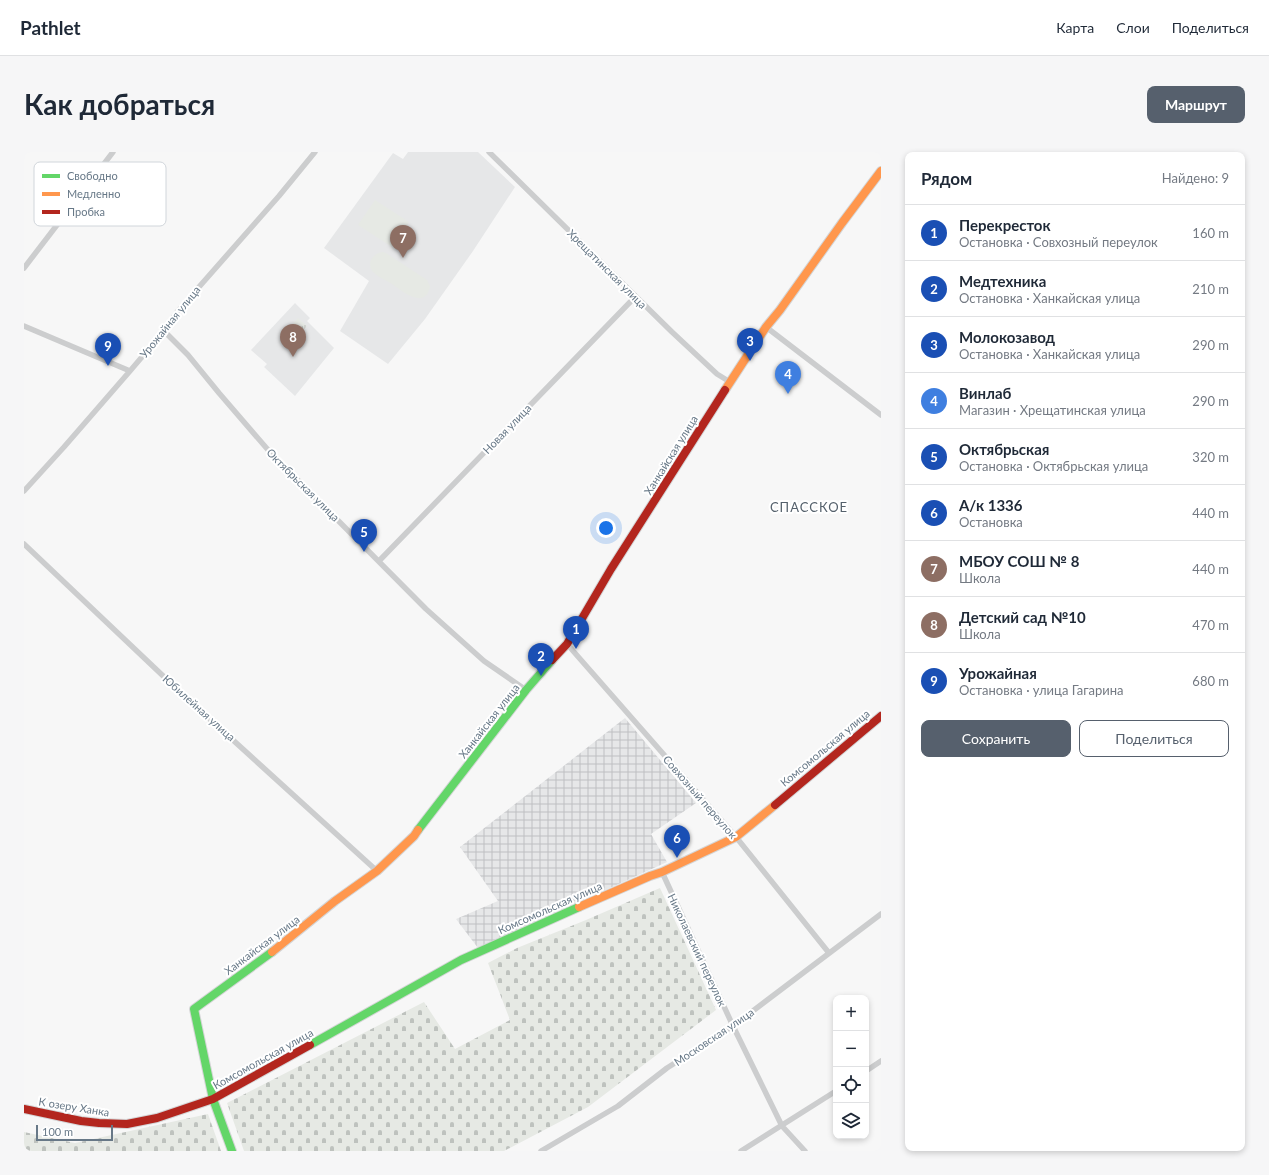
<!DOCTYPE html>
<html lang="ru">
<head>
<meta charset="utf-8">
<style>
	:root { --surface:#fff; --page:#f6f6f7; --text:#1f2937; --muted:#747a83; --line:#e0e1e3; --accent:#56606d }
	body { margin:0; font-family:Lato,sans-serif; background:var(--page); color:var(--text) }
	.controls { position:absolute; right:12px; bottom:12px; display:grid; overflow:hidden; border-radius:8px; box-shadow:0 2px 6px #0003 }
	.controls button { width:36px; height:36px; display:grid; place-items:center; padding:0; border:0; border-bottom:1px solid var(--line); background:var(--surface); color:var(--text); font:20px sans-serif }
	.scale { position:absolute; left:12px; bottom:10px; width:77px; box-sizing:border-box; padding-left:4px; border:2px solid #677887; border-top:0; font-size:11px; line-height:14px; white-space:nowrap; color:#677887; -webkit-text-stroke:3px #fff; paint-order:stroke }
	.you { position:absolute; left:582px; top:376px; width:14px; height:14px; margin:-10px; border:3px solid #fff; border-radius:50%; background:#1a73e8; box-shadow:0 0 0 6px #1a73e833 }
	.badge { display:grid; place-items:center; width:26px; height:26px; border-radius:50%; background:var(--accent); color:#fff; font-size:13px; font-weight:700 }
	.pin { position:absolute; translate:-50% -33px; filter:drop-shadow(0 1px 2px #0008) }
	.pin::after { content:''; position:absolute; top:21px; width:14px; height:12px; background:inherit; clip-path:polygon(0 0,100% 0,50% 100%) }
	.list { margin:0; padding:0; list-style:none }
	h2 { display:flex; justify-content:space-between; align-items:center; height:52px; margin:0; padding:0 16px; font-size:17px }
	h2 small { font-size:13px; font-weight:400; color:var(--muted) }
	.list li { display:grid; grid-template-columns:26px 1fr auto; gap:12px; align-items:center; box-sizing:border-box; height:56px; padding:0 16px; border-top:1px solid var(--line) }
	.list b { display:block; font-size:15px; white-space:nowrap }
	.list p { margin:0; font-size:13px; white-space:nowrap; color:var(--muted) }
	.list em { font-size:13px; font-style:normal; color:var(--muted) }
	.actions { display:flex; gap:8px; padding:12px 16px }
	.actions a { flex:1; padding:9px 0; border:1px solid var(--accent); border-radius:8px; text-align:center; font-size:14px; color:var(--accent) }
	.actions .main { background:var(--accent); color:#fff }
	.icon { flex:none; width:22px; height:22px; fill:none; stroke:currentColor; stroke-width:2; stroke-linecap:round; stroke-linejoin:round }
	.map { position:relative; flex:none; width:857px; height:999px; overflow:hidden; border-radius:8px }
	header { display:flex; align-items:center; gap:24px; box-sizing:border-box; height:56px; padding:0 20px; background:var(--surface); border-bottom:1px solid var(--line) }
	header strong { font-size:19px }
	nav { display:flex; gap:22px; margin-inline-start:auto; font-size:14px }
	.intro { display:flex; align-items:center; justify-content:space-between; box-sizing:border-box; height:96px; padding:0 24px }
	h1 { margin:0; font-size:28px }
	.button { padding:10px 18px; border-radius:8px; background:var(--accent); color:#fff; font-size:14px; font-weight:700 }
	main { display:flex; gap:24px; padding:0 24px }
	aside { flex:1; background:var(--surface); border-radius:8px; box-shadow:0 2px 6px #0003 }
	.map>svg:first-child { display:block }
	.built { fill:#e6e7e8 }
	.industrial { fill:url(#industrial-grid) }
	.grass { fill:#e6e9e4 }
	.cemetery { fill:url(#cemetery-stones) }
	.park { fill:url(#park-tufts) }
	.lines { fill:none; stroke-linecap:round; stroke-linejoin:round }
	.fast-casing { stroke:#d4d5d6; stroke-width:10 }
	.slow-casing { stroke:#d4d5d6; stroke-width:10 }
	.jam-casing { stroke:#d4d5d6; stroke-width:10 }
	.street { stroke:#cccdce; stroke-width:5.5 }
	.fast { stroke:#63d668; stroke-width:8 }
	.slow { stroke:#ff974d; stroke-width:8 }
	.jam { stroke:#b3261e; stroke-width:8 }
	.labels { text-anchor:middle; stroke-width:4; stroke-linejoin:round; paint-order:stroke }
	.street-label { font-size:11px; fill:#677887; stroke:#fff }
	.quarter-label { font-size:13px; letter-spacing:1px; fill:#55616c; stroke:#fff }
	.key { fill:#fff; stroke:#d1d6db; stroke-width:1 }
	.key-label { font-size:11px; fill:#677887 }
</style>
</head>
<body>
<header>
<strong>Pathlet</strong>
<nav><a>Карта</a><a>Слои</a><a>Поделиться</a></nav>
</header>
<div class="intro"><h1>Как добраться</h1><a class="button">Маршрут</a></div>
<main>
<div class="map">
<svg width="857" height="999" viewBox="0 0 857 999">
	<defs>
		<pattern id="industrial-grid" width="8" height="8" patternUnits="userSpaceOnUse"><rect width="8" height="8" fill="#e6e7e8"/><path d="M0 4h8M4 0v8" fill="none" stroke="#bec0c2"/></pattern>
		<pattern id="cemetery-stones" width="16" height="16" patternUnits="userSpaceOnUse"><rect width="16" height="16" fill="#e6e9e4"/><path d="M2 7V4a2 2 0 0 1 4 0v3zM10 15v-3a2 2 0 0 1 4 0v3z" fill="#bec2be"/></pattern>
		<pattern id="park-tufts" width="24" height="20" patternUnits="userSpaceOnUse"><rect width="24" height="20" fill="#e6e9e4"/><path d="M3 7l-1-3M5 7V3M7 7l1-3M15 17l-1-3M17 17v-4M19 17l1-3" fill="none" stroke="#bec2be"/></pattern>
	</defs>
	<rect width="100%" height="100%" fill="#f7f7f7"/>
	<path class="built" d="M 384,0 L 454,0 L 491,35 L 449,99 L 401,167 L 364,212 L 316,179 L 345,129 L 300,96 L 369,1 L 379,7 Z
		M 271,151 L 286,166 L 283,169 L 310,196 L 271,244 L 240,215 L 243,212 L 227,198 Z"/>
	<path class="industrial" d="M 601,566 L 672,651 L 627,682 L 643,710 L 454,796 L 432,767 L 474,749 L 436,695 Z"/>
	<path class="grass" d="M 351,48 L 385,70 L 368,95 L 334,73 Z
		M 359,100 L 362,101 L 403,128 L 406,134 C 402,159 378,139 368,132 C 362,128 354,125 349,120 C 342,111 349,101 359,100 Z"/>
	<path class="cemetery" d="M 636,736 L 692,858 L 564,955 L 480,999 L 220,999 L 203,951 L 400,850 L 431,897 L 486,868 L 464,811 L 493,796 L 562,768 Z
		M 184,962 L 197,999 L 0,999 L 0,980 L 51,991 Z"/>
	<path class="park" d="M 274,166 L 283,174 L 272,186 L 263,178 Z"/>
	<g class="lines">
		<defs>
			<path id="fast" d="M 394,678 L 502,538 L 528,508
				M 286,893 L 437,808 L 555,755
				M 208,999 L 189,947 L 170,857 L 248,800"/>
			<path id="slow" d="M 701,238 L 742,175 L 756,158 L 818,71 L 857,19
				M 555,755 L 626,724 L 638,720 L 712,685 L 751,653
				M 248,800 L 311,749 L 353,719 L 390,684 L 394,678"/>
			<path id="jam" d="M 528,508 L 543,492 L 587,417 L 701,238
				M 751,653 L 857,564
				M 0,957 L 57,969 L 75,971 L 103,972 L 133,966 L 189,947 L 286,893"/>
		</defs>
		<use href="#fast" class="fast-casing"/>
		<use href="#slow" class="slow-casing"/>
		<use href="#jam" class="jam-casing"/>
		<path class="street" d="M 465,0 L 648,180 L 693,222 L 706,230
			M 0,116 L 89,0
			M 0,174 L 106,219
			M 742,175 L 857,263
			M 140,179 L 164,203 L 195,241 L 245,299 L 402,457 L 460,509 L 502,538
			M 0,339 L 40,295 L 106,219 L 140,179 L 153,160 L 255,44 L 291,0
			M 0,392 L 155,539 L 353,719
			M 355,409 L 611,145
			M 543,492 L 712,685 L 805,801
			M 638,720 L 709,874 L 758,974 L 781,999
			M 842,919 L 857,909
			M 517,999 L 594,954 L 643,916 L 709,874 L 857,762
			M 717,999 L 812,939"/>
		<use href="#fast" class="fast"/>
		<use href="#slow" class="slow"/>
		<use href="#jam" class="jam"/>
	</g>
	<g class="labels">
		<g class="street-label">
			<text transform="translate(583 117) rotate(45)" y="4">Хрещатинская улица</text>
			<text transform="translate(146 170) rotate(-51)" y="4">Урожайная улица</text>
			<text transform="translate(483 277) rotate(-46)" y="4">Новая улица</text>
			<text transform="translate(647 303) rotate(-58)" y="4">Ханкайская улица</text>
			<text transform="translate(279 333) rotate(45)" y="4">Октябрьская улица</text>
			<text transform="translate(175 556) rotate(42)" y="4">Юбилейная улица</text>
			<text transform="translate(465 569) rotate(-52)" y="4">Ханкайская улица</text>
			<text transform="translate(801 596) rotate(-40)" y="4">Комсомольская улица</text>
			<text transform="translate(676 645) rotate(49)" y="4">Совхозный переулок</text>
			<text transform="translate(526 756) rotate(-24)" y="4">Комсомольская улица</text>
			<text transform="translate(238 793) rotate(-37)" y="4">Ханкайская улица</text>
			<text transform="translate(673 798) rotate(65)" y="4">Николаевский переулок</text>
			<text transform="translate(690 885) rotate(-34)" y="4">Московская улица</text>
			<text transform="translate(239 907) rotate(-29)" y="4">Комсомольская улица</text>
			<text transform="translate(50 955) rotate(9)" y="4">К озеру Ханка</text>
		</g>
		<g class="quarter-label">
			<text x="785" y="360">СПАССКОЕ</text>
		</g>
	</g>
	<rect x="10" y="10" width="132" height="64" rx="6" class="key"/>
	<rect x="18" y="22" width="18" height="4" fill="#63d668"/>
	<rect x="18" y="40" width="18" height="4" fill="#ff974d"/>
	<rect x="18" y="58" width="18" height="4" fill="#b3261e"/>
	<g class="key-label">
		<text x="43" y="28">Свободно</text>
		<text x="43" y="46">Медленно</text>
		<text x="43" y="64">Пробка</text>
	</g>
</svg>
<div class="controls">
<button>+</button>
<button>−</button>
<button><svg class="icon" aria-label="locate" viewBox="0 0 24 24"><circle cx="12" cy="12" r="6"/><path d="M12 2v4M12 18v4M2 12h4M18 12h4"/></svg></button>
<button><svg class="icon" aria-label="layers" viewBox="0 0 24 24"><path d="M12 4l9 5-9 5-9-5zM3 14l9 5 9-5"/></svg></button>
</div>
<div class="scale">100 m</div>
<div class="you"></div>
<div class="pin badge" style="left:552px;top:497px;background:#1a4fb4">1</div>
<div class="pin badge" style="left:517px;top:524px;background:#1a4fb4">2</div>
<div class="pin badge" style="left:726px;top:209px;background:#1a4fb4">3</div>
<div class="pin badge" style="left:764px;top:242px;background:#3f7fe0">4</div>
<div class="pin badge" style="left:340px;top:400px;background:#1a4fb4">5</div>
<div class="pin badge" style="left:653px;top:706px;background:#1a4fb4">6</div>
<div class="pin badge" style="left:379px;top:106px;background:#8d6e63">7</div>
<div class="pin badge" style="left:269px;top:205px;background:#8d6e63">8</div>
<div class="pin badge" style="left:84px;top:214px;background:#1a4fb4">9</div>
</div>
<aside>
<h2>Рядом<small>Найдено: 9</small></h2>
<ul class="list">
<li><span class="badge" style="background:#1a4fb4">1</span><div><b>Перекресток</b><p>Остановка · Совхозный переулок</p></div><em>160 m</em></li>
<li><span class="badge" style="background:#1a4fb4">2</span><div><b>Медтехника</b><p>Остановка · Ханкайская улица</p></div><em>210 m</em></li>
<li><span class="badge" style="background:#1a4fb4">3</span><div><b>Молокозавод</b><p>Остановка · Ханкайская улица</p></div><em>290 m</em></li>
<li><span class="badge" style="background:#3f7fe0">4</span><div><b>Винлаб</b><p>Магазин · Хрещатинская улица</p></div><em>290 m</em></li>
<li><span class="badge" style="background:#1a4fb4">5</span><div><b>Октябрьская</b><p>Остановка · Октябрьская улица</p></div><em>320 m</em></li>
<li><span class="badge" style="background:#1a4fb4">6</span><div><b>А/к 1336</b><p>Остановка</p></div><em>440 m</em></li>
<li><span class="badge" style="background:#8d6e63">7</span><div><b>МБОУ СОШ № 8</b><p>Школа</p></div><em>440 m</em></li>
<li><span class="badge" style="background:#8d6e63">8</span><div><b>Детский сад №10</b><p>Школа</p></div><em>470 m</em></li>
<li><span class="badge" style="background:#1a4fb4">9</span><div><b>Урожайная</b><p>Остановка · улица Гагарина</p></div><em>680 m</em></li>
</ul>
<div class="actions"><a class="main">Сохранить</a><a>Поделиться</a></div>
</aside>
</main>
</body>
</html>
